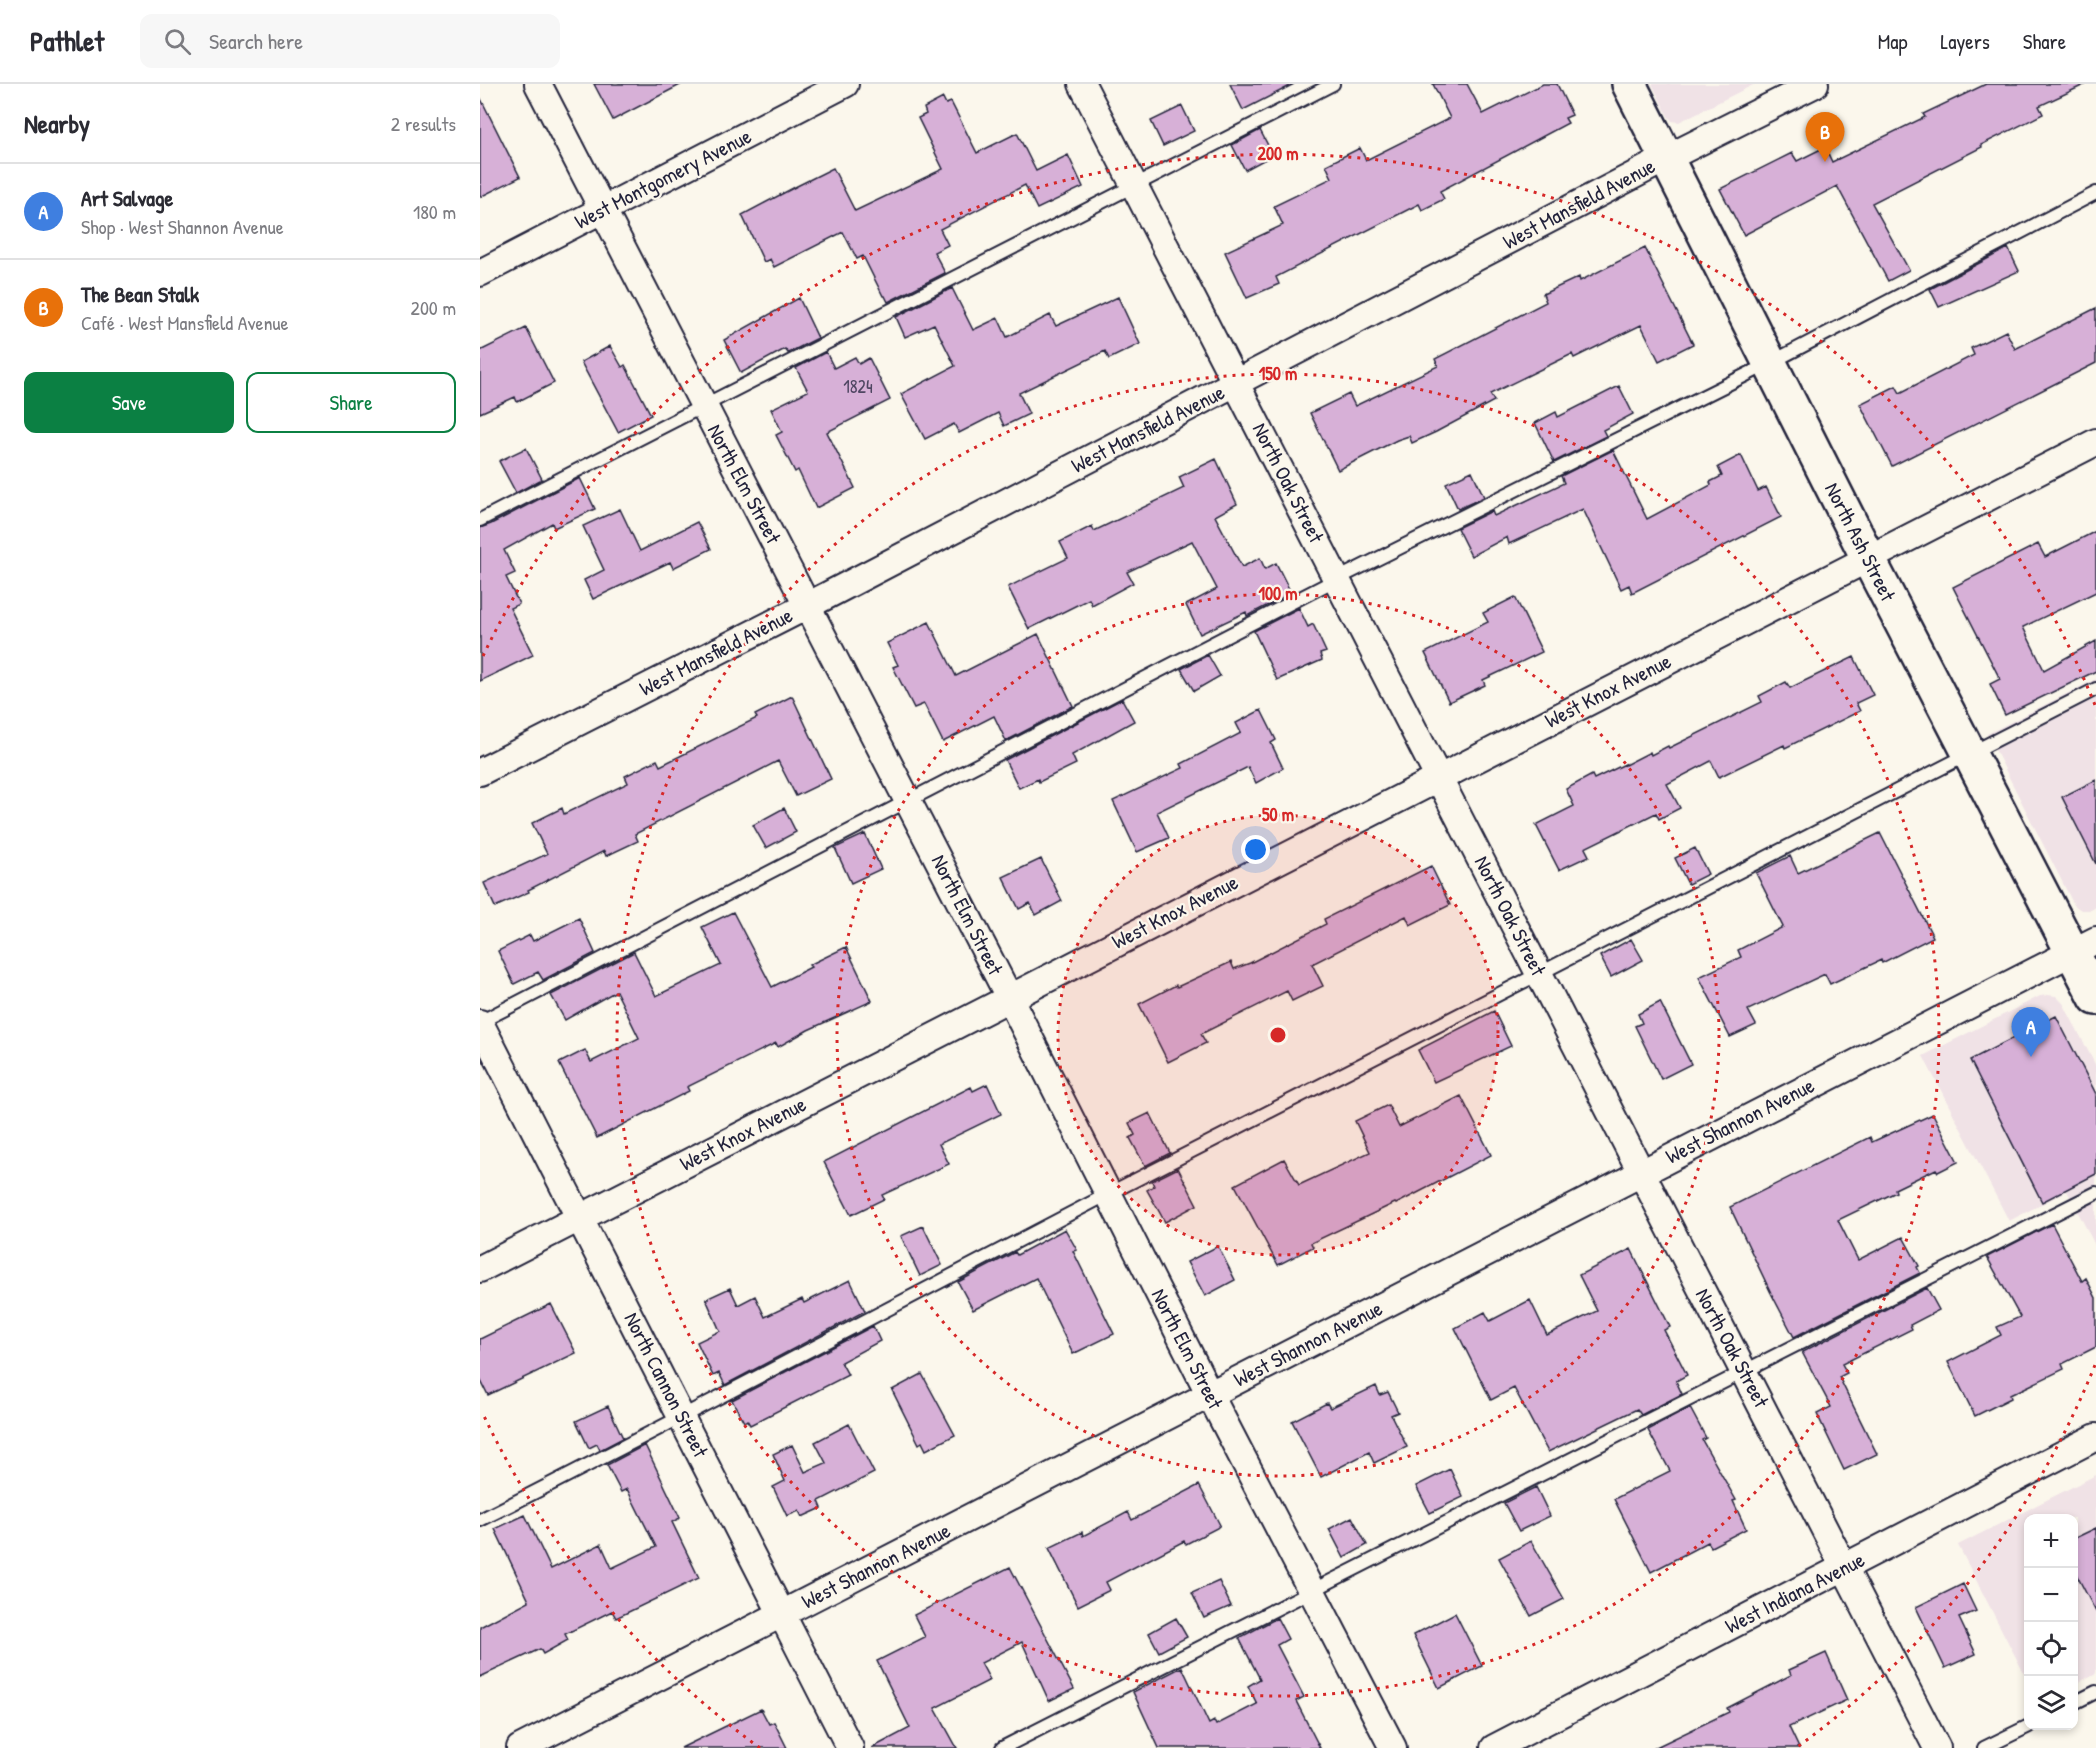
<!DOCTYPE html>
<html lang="en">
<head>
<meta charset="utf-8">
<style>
	:root { --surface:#fff; --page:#f7f7f7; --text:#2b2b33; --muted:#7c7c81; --line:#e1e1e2; --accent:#0b8043 }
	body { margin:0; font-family:"Patrick Hand",sans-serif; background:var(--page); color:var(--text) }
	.controls { position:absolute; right:18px; bottom:18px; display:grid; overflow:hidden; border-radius:12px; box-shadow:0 3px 9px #0003 }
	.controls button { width:54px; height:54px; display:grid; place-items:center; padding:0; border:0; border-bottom:2px solid var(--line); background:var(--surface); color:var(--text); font:30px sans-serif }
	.you { position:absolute; left:776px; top:766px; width:21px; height:21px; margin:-15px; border:4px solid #fff; border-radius:50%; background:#1a73e8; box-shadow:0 0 0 9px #1a73e833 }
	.badge { display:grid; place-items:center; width:39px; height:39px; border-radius:50%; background:var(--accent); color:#fff; font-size:20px; font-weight:700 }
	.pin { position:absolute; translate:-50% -50px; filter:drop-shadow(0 2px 3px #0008) }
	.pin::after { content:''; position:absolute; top:32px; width:21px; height:18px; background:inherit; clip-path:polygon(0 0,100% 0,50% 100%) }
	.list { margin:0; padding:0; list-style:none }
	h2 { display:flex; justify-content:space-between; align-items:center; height:78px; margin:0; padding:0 24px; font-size:26px }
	h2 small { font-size:20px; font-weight:400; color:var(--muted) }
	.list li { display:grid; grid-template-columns:39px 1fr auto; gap:18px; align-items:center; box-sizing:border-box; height:96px; padding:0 24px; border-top:2px solid var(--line) }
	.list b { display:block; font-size:22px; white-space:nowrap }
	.list p { margin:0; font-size:20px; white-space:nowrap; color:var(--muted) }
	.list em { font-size:20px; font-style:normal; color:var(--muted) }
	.actions { display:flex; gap:12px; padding:18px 24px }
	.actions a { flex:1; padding:14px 0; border:2px solid var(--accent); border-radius:12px; text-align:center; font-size:21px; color:var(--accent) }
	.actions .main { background:var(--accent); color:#fff }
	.icon { flex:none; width:33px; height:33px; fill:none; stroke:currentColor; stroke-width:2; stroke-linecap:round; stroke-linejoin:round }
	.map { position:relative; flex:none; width:1616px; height:1664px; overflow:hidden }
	header { display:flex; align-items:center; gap:36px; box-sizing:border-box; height:84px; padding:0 30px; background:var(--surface); border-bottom:2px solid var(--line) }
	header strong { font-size:28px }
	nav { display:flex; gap:33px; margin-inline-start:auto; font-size:21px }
	.search { width:420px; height:54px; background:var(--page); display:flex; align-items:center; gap:15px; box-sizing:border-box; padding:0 21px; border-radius:12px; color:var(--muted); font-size:22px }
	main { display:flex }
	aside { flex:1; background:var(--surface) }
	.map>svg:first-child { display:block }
	.built { fill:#f0e2e6 }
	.building { fill:#d7b0d7; stroke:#22223b; stroke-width:1.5 }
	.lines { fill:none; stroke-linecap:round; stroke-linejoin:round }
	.lane-casing { stroke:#22223b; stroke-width:16 }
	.street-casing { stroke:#22223b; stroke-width:30 }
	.primary-casing { stroke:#22223b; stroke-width:38 }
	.lane { stroke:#fbf7ec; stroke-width:12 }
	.street { stroke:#fbf7ec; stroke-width:26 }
	.primary { stroke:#fbf7ec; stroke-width:33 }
	.ring { fill:none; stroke:#d62828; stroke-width:3; stroke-dasharray:3 6 }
	.labels { text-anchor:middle; stroke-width:4.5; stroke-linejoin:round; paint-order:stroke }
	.number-label { font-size:18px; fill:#4f4662 }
	.street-label { font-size:21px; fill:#22223b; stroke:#fbf7ec }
	.centre { fill:#d62828; stroke:#fbf7ec; stroke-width:3 }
	.ring-label { font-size:18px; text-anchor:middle; font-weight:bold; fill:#d62828; stroke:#fbf7ec; stroke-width:4.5; stroke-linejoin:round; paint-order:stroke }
</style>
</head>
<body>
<header>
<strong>Pathlet</strong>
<div class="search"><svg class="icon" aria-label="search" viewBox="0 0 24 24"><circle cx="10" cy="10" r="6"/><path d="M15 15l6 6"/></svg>Search here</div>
<nav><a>Map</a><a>Layers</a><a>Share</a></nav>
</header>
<main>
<aside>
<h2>Nearby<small>2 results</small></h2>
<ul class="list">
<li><span class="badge" style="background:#3f7fe0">A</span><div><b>Art Salvage</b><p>Shop · West Shannon Avenue</p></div><em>180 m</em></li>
<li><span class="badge" style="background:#e8710a">B</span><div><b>The Bean Stalk</b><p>Café · West Mansfield Avenue</p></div><em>200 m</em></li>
</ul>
<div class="actions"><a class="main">Save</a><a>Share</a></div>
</aside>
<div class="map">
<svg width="1616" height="1664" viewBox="0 0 1616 1664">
	<rect width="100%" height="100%" fill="#fbf7ec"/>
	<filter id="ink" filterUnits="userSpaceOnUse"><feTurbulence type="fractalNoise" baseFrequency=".0167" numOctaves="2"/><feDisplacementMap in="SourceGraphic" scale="12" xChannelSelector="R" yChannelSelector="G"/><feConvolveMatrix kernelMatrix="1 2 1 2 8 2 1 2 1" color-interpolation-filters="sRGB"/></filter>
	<g filter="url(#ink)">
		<path class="built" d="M 1172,0 L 1275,0 L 1199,38 L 1192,37 L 1188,32 Z
			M 1616,595 L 1616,823 L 1611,826 L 1601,826 L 1594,821 L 1507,650 Z
			M 1568,911 L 1576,912 L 1583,919 L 1616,982 L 1616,1163 L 1587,1107 L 1529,1137 L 1443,972 L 1560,912 Z
			M 1616,1391 L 1616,1589 L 1594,1601 L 1594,1434 L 1548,1434 L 1548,1597 L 1478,1461 Z"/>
		<path class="building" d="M 114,0 L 202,0 L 133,36 Z
			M 750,0 L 814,0 L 763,26 Z
			M 953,0 L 987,0 L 1003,30 L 1063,0 L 1077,0 L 1092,31 L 1085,34 L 1088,39 L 960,107 L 964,115 L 942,126 L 939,120 L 796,193 L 799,200 L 767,214 L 745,168 L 803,141 L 794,122 L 852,94 L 846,81 L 880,64 L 886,76 L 970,34 Z
			M 1506,0 L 1606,0 L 1559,22 L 1563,30 L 1501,61 L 1502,63 L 1392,119 L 1429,186 L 1408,197 L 1357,102 L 1264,151 L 1240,105 L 1312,69 L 1317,77 L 1345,63 L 1352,78 L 1445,33 L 1443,30 Z
			M 0,13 L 40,93 L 0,113 Z
			M 463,14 L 466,20 L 471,18 L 497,69 L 537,49 L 556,87 L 588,71 L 603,103 L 557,125 L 545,101 L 460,145 L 468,161 L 454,168 L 465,189 L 408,218 L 405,212 L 403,212 L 383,172 L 377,175 L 363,148 L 294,183 L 290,175 L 284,178 L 262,131 L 317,102 L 353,84 L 375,127 L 463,85 L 438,34 L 446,30 L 444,24 Z
			M 702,22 L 714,47 L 683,62 L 671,37 Z
			M 780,46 L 793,71 L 765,86 L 752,61 Z
			M 1165,164 L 1213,260 L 1179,277 L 1161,241 L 1094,274 L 1092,270 L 1010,310 L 1014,317 L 956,348 L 932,359 L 929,352 L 917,356 L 858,386 L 830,329 L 869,310 L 875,322 L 958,282 L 955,275 L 1066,218 L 1063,210 L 1099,193 L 1100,197 Z
			M 1528,164 L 1539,187 L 1459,223 L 1450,205 Z
			M 472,204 L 493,246 L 518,234 L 527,253 L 570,231 L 576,242 L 638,213 L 660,260 L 629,275 L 625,267 L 539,309 L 549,330 L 524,342 L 518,329 L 479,349 L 474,340 L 445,355 L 421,310 L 475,282 L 454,240 L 425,253 L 416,233 Z
			M 319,214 L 338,254 L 308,269 L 305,265 L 261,289 L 244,256 Z
			M 1616,224 L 1616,279 L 1412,382 L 1380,320 L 1416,302 L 1420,309 L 1494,271 L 1491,264 L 1526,247 L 1535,265 Z
			M 46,244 L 74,299 L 37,318 L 35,313 L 0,329 L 0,267 Z
			M 130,262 L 142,283 L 145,281 L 171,331 L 138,348 L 101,278 Z
			M 346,268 L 354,284 L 375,273 L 379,280 L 389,274 L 410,316 L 347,348 L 375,404 L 336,424 L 318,386 L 315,388 L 296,351 L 302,348 L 291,325 L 328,307 L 316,284 Z
			M 1139,302 L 1153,330 L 1123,346 L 1126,352 L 1074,378 L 1055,339 L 1076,328 L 1078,333 Z
			M 46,364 L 62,395 L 36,409 L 19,377 Z
			M 1133,366 L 1167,435 L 1231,401 L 1230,398 L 1242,392 L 1238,383 L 1261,371 L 1278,407 L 1286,403 L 1301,433 L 1152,509 L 1149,501 L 1141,505 L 1103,425 L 1029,460 L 1027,453 L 991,472 L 977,444 L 1012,427 L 1014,432 L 1084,399 L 1081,392 Z
			M 736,375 L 757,420 L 735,432 L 762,483 L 780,474 L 785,485 L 796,479 L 811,509 L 767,532 L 766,528 L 720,550 L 706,521 L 737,505 L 712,457 L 647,488 L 653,499 L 612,521 L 609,515 L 549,545 L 528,503 L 588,474 L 580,458 L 612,442 L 614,447 L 704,404 L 699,393 Z
			M 992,387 L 1004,413 L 978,425 L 966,399 Z
			M 100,394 L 115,425 L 74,444 L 72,439 L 24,466 L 35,489 L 26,493 L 39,520 L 30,524 L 53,571 L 0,597 L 0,444 L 11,440 Z
			M 140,425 L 160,467 L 217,438 L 231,465 L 193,484 L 190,478 L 113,515 L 104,496 L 124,486 L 103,442 Z
			M 1616,447 L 1616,508 L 1543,543 L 1564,586 L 1616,557 L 1616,587 L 1525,631 L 1510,600 L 1520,595 L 1473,503 L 1558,460 L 1565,473 Z
			M 1035,513 L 1062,568 L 1003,596 L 1005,601 L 969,618 L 945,569 L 1008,538 L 1003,529 Z
			M 819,524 L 828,543 L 833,540 L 846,568 L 840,570 L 842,576 L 797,596 L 774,547 Z
			M 449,538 L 476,592 L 558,550 L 593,622 L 526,657 L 514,632 L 463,658 L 444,620 L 434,624 L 413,583 L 418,581 L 407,559 Z
			M 728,571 L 740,592 L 714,607 L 701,585 Z
			M 1374,573 L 1393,611 L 1376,619 L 1380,627 L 1305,664 L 1304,661 L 1239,693 L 1231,677 L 1187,700 L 1200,724 L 1179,735 L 1176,729 L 1105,764 L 1109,772 L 1079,786 L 1056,741 L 1094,722 L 1086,705 L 1112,691 L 1114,695 L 1145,680 L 1145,681 L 1170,668 L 1171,671 L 1188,662 L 1189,664 L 1282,618 L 1279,612 L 1306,598 L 1310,604 Z
			M 312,612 L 351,695 L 316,712 L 298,677 L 155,750 L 158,757 L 126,772 L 124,767 L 48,806 L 49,808 L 15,823 L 4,799 L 67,770 L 52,739 L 82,724 L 84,730 L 148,699 L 145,692 L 177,676 L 180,682 L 277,634 L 275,631 Z
			M 642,615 L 654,637 L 592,671 L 596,680 L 559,698 L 558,695 L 539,704 L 525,676 Z
			M 781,626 L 796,656 L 791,659 L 803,684 L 776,699 L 768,683 L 677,728 L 689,754 L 657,768 L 633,717 L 703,684 L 701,680 L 761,649 L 756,639 Z
			M 1616,696 L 1616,780 L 1582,713 Z
			M 304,724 L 316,748 L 286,764 L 273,741 Z
			M 1400,749 L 1453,853 L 1402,879 L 1401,876 L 1350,900 L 1345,890 L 1268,926 L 1276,941 L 1250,953 L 1219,893 L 1261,873 L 1258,866 L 1303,843 L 1276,789 L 1310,772 L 1318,789 Z
			M 385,750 L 401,785 L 371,799 L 355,764 Z
			M 1215,764 L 1228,790 L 1208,800 L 1195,774 Z
			M 561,775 L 582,817 L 556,831 L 550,819 L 539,825 L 523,793 Z
			M 951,782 L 970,821 L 930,841 L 926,832 L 832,880 L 843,902 L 812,917 L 807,907 L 721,950 L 726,959 L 688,978 L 659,920 L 696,901 L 697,903 L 751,878 L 754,885 L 770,879 L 846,840 L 844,835 Z
			M 253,828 L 292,903 L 331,883 L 329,881 L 366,863 L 392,917 L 328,946 L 298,963 L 296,959 L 207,1003 L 209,1007 L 117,1054 L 79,979 L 105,966 L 111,978 L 159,954 L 136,907 L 85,936 L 71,911 L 154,868 L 176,912 L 241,881 L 222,843 Z
			M 99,834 L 115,869 L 63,896 L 58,888 L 34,900 L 18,867 L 50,851 L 53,857 Z
			M 1151,855 L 1163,876 L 1131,893 L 1120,872 Z
			M 1180,918 L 1211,980 L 1181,995 L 1155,942 L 1162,939 L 1158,930 Z
			M 1014,927 L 1031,962 L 954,998 L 938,966 Z
			M 1576,932 L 1616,1010 L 1616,1090 L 1562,1118 L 1490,976 Z
			M 507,1000 L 521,1030 L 459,1060 L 469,1080 L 402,1111 L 404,1115 L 371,1131 L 344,1078 L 491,1003 L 493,1007 Z
			M 981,1012 L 1011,1071 L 916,1120 L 915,1119 L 831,1159 L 833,1163 L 798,1181 L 755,1101 L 804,1075 L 819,1101 L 890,1068 L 875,1037 L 908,1021 L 919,1043 Z
			M 670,1029 L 690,1069 L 665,1082 L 650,1054 L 655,1051 L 649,1039 Z
			M 1453,1030 L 1478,1078 L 1458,1088 L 1456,1085 L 1415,1105 L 1416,1108 L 1358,1136 L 1378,1176 L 1423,1153 L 1439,1182 L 1437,1183 L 1440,1189 L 1314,1253 L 1291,1209 L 1250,1123 L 1390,1053 L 1392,1058 Z
			M 698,1084 L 717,1121 L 685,1138 L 667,1106 L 674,1102 L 672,1097 Z
			M 1572,1140 L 1602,1197 L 1606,1194 L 1616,1214 L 1616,1263 L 1582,1280 L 1584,1285 L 1530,1311 L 1531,1314 L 1495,1332 L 1468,1278 L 1521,1251 L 1517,1243 L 1540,1233 L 1507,1173 Z
			M 443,1142 L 462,1181 L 440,1192 L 421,1152 Z
			M 585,1145 L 597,1166 L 593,1167 L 634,1250 L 593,1270 L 556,1194 L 493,1226 L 478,1198 L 535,1168 L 537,1171 Z
			M 738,1162 L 755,1196 L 725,1212 L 707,1178 Z
			M 1151,1165 L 1190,1243 L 1184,1246 L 1207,1291 L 1196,1297 L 1202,1310 L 1161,1331 L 1157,1325 L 1068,1368 L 1034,1304 L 1011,1316 L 975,1244 L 1005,1228 L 1010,1237 L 1050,1216 L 1067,1251 L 1117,1227 L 1099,1191 Z
			M 370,1196 L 385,1227 L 245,1301 L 239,1289 L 233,1292 L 217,1258 L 240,1247 L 226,1215 L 250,1204 L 258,1221 L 275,1212 L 285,1233 L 322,1215 L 324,1219 Z
			M 1447,1204 L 1459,1226 L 1430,1241 L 1432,1245 L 1362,1280 L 1367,1289 L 1359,1293 L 1397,1370 L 1364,1386 L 1337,1330 L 1351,1323 L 1322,1268 Z
			M 71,1220 L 96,1269 L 8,1311 L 0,1295 L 0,1255 Z
			M 393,1242 L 400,1257 L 361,1278 L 368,1291 L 270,1341 L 267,1336 L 264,1338 L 252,1316 Z
			M 442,1290 L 475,1351 L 446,1366 L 442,1358 L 439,1360 L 412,1306 Z
			M 896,1302 L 900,1311 L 908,1308 L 918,1328 L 911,1331 L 927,1363 L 894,1379 L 889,1368 L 841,1393 L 812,1337 L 847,1319 L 850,1324 Z
			M 128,1322 L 143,1354 L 120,1366 L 117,1360 L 109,1364 L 96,1337 Z
			M 1210,1324 L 1226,1354 L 1222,1356 L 1256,1416 L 1253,1417 L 1266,1445 L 1231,1463 L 1228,1458 L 1171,1488 L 1134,1415 L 1190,1387 L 1168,1346 Z
			M 369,1340 L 394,1389 L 339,1417 L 342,1424 L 322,1433 L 319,1427 L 307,1432 L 293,1403 L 305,1397 L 293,1370 L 312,1361 L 325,1388 L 346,1379 L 335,1358 Z
			M 165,1361 L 200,1434 L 192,1438 L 219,1494 L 136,1534 L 132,1527 L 85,1550 L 88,1556 L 63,1570 L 60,1565 L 0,1593 L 0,1543 L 49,1517 L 15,1445 L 45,1431 L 71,1485 L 121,1460 L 132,1484 L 176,1463 L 147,1405 L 141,1408 L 127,1381 Z
			M 970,1385 L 983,1413 L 950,1429 L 936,1402 Z
			M 719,1401 L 740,1441 L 737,1444 L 706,1460 L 704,1457 L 626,1498 L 630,1506 L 598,1522 L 569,1464 L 602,1448 L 603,1452 L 648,1428 L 652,1436 Z
			M 1056,1403 L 1070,1432 L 1039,1447 L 1024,1419 Z
			M 872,1433 L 887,1461 L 864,1474 L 849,1445 Z
			M 1616,1444 L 1616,1528 L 1593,1484 L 1593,1455 Z
			M 1051,1457 L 1084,1515 L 1051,1532 L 1019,1474 Z
			M 530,1483 L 594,1605 L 569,1617 L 542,1558 L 501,1579 L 510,1596 L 455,1624 L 477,1664 L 392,1664 L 430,1644 L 397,1577 L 445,1553 L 434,1531 Z
			M 739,1497 L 751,1522 L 724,1534 L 712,1509 Z
			M 1483,1500 L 1496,1527 L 1479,1534 L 1496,1570 L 1465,1584 L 1436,1523 Z
			M 975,1529 L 1002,1582 L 959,1604 L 933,1551 Z
			M 696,1534 L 707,1553 L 679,1568 L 669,1549 Z
			M 797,1534 L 808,1555 L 797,1561 L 824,1613 L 816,1617 L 840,1664 L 679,1664 L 653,1608 L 702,1583 L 729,1640 L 734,1637 L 736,1641 L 777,1620 L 768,1602 L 780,1595 L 759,1554 Z
			M 1346,1569 L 1367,1616 L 1309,1643 L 1319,1664 L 1174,1664 L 1249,1628 L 1247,1624 L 1311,1591 L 1309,1586 Z
			M 281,1625 L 289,1640 L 294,1638 L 307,1664 L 201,1664 Z"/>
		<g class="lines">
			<defs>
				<path id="lane" d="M 0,436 L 853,0
					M 0,938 L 857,495 L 1290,279 L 1616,109
					M 0,1436 C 212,1329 422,1217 632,1108 C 960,939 1288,772 1616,605
					M 1594,1619 L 1616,1608
					M 522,1664 C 888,1481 1251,1293 1616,1109
					M 1504,1664 L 1549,1642"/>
				<path id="street" d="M 58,0 L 529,913 L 730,1311 L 913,1664
					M 602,0 L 1457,1664
					M 0,189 L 365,0
					M 0,688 L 327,522 L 1187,74 L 1335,0
					M 0,939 L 370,1664
					M 0,1185 L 1616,358
					M 40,1664 L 1616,856
					M 1014,1664 L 1616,1353"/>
				<path id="primary" d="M 1149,0 L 1388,474 L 1616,914"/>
			</defs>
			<use href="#lane" class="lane-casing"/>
			<use href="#street" class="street-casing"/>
			<use href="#primary" class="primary-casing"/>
			<use href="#lane" class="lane"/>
			<use href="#street" class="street"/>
			<use href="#primary" class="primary"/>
		</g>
	</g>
	<circle cx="798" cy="951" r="220" fill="#d62828" fill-opacity=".12"/>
	<g class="ring">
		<circle cx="798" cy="951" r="220"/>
		<circle cx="798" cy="951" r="441"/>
		<circle cx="798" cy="951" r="661"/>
		<path d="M1615 1281A881 881 0 0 1 1316 1664M280 1664A881 881 0 0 1 3 1330M3 572A881 881 0 0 1 1615 621"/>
	</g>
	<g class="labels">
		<g class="number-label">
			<text x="378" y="309">1824</text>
		</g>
		<g class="street-label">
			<text transform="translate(183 95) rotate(-27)" y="7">West Montgomery Avenue</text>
			<text transform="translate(1099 120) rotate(-28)" y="7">West Mansfield Avenue</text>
			<text transform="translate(668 345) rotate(-27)" y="7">West Mansfield Avenue</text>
			<text transform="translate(808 399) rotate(63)" y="7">North Oak Street</text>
			<text transform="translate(264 400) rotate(62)" y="7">North Elm Street</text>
			<text transform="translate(1380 458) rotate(63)" y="7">North Ash Street</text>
			<text transform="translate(236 568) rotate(-27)" y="7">West Mansfield Avenue</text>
			<text transform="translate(1128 607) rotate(-27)" y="7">West Knox Avenue</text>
			<text transform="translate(695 828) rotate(-27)" y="7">West Knox Avenue</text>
			<text transform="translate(487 831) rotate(63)" y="7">North Elm Street</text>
			<text transform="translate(1030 832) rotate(63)" y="7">North Oak Street</text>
			<text transform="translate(1260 1037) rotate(-27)" y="7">West Shannon Avenue</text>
			<text transform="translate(263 1050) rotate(-27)" y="7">West Knox Avenue</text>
			<text transform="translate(828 1260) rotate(-27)" y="7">West Shannon Avenue</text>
			<text transform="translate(1252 1264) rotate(62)" y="7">North Oak Street</text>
			<text transform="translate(707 1265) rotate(63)" y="7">North Elm Street</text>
			<text transform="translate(186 1301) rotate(63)" y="7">North Cannon Street</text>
			<text transform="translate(396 1482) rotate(-27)" y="7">West Shannon Avenue</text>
			<text transform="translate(1315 1509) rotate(-27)" y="7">West Indiana Avenue</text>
		</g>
	</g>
	<circle cx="798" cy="951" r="9" class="centre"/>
	<g class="ring-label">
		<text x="798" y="76">200 m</text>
		<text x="798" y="296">150 m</text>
		<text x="798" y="516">100 m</text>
		<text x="798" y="737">50 m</text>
	</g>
</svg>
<div class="controls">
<button>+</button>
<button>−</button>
<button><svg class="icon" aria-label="locate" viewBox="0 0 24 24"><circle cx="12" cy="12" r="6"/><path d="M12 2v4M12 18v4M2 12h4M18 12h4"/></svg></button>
<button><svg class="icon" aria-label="layers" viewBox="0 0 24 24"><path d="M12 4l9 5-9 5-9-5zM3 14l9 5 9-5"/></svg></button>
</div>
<div class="you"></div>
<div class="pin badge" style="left:1551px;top:973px;background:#3f7fe0">A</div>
<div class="pin badge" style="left:1345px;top:78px;background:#e8710a">B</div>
</div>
</main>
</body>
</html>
